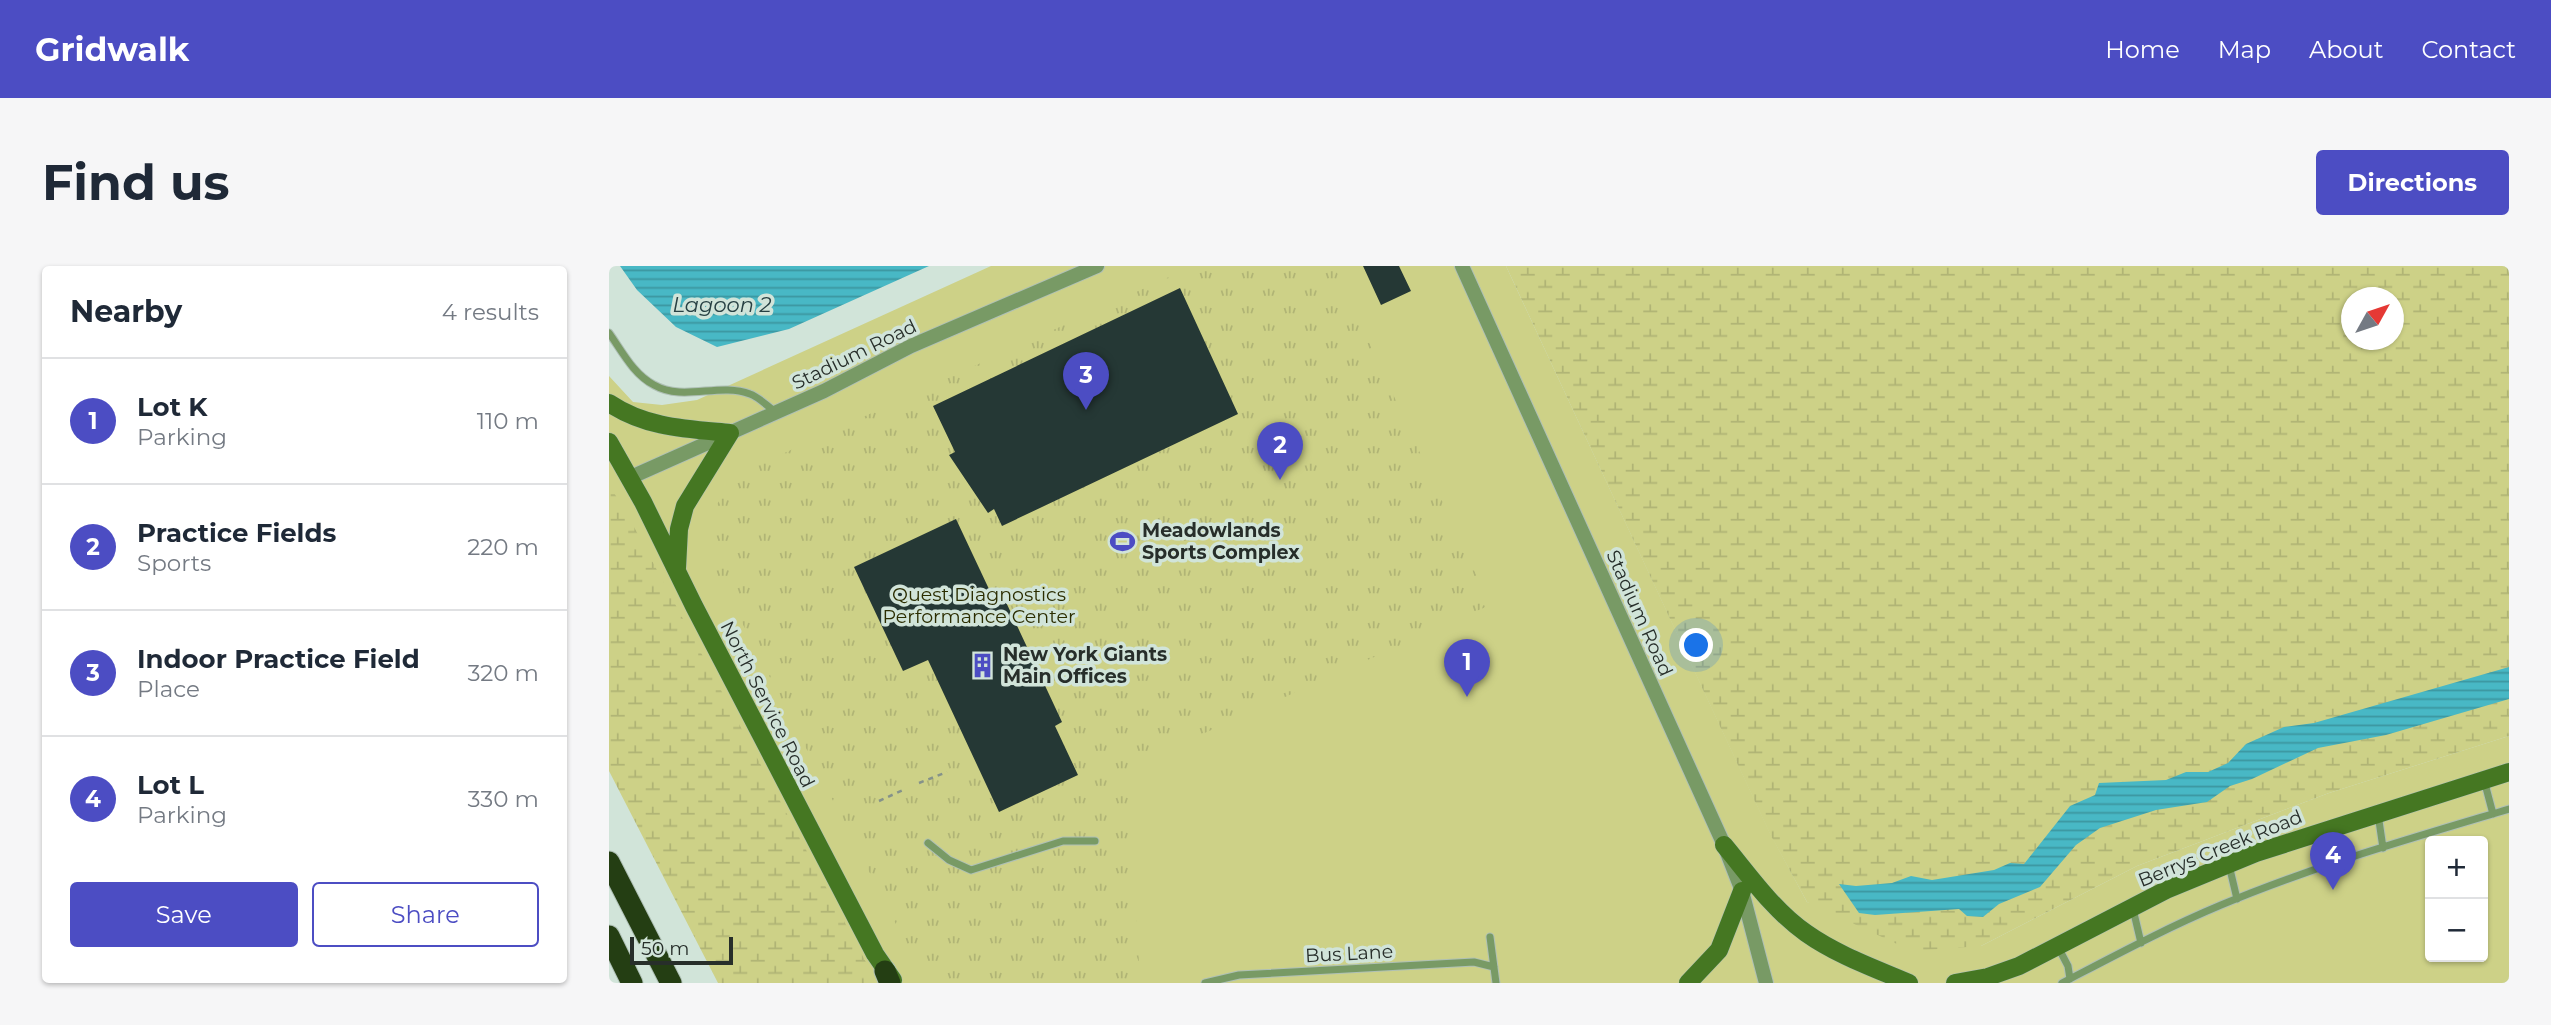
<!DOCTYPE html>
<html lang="en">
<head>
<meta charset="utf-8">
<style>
	:root { --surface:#fff; --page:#f6f6f7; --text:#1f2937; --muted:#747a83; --line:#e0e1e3; --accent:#4c4dc3 }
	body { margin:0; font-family:Montserrat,sans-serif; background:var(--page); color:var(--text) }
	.controls { position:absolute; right:21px; bottom:21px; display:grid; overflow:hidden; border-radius:7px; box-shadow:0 2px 5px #0004 }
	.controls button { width:63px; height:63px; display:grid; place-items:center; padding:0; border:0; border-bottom:2px solid var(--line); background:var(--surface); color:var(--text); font:35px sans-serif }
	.compass { position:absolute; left:1732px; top:21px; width:63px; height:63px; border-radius:50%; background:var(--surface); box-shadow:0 2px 5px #0004; rotate:50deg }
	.scale { position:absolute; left:21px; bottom:18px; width:103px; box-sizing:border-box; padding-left:7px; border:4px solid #272e2a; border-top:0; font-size:19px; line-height:24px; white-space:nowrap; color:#272e2a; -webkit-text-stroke:5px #d1e4d9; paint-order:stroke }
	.you { position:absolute; left:1088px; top:380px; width:24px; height:24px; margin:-18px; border:5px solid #fff; border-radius:50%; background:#1a73e8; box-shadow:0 0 0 10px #1a73e833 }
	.badge { display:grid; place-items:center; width:46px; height:46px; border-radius:50%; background:var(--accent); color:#fff; font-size:23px; font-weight:700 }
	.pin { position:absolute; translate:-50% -58px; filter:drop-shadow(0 2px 4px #0008) }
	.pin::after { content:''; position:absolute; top:37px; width:24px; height:21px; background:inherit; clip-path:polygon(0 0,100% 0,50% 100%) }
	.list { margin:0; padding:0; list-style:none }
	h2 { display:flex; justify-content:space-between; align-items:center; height:91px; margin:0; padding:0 28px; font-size:30px }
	h2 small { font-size:23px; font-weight:400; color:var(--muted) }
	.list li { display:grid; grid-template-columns:46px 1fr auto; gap:21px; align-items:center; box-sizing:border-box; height:126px; padding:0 28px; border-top:2px solid var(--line) }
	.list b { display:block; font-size:26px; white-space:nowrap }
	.list p { margin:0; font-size:23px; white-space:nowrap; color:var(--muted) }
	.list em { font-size:23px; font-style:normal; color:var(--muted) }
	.actions { display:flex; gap:14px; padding:21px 28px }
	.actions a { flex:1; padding:16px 0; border:2px solid var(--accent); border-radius:7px; text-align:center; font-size:24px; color:var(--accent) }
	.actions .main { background:var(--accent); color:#fff }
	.map { position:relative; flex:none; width:1900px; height:717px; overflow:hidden; border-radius:7px }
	header { display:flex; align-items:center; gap:42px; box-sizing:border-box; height:98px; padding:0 35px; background:var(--accent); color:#fff }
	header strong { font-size:33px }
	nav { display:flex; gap:38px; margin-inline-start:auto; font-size:24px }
	.intro { display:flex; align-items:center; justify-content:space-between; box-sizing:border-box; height:168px; padding:0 42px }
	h1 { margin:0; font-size:49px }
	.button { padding:18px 32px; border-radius:7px; background:var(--accent); color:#fff; font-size:24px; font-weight:700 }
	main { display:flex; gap:42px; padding:0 42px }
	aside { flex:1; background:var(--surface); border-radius:7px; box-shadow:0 2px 5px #0004 }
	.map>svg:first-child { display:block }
	.grass { fill:#cdd187; fill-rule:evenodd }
	.wetland { fill:url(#wetland-marsh); fill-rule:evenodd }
	.park { fill:url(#park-tufts) }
	.water { fill:url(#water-rules) }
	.building { fill:#253835 }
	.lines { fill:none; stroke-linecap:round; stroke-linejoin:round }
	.lane-casing { stroke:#afc0b6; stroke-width:9 }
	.street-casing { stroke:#afc0b6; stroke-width:16 }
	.secondary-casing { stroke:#afc0b6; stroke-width:19 }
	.highway-casing { stroke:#afc0b6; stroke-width:23 }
	.path { stroke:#85928a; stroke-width:2.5; stroke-dasharray:5 5; stroke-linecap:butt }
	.lane { stroke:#789a65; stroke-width:7 }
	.street { stroke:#789a65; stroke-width:14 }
	.secondary { stroke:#457722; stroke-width:18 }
	.highway { stroke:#243e13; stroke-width:21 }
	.labels { text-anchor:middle; stroke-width:7; stroke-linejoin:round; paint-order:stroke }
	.street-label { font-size:19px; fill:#272e2a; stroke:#d1e4d9 }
	.poi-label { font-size:19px; font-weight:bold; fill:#272e2a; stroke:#d1e4d9; text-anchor:start }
	.park-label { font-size:19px; fill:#2b2d00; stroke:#d1e4d9 }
	.water-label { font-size:21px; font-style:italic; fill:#274043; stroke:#d1e4d9 }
</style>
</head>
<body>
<header>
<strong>Gridwalk</strong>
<nav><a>Home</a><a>Map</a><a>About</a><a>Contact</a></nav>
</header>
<div class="intro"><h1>Find us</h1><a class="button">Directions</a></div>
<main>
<aside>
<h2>Nearby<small>4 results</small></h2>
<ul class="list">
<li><span class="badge">1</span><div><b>Lot K</b><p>Parking</p></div><em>110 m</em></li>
<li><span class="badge">2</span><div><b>Practice Fields</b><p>Sports</p></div><em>220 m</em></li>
<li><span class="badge">3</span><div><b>Indoor Practice Field</b><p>Place</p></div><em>320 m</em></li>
<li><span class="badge">4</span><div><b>Lot L</b><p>Parking</p></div><em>330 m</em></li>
</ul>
<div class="actions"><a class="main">Save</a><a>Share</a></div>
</aside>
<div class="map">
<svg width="1900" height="717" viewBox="0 0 1900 717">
	<defs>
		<pattern id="wetland-marsh" width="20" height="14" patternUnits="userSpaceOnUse" patternTransform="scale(1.75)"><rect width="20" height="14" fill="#cdd187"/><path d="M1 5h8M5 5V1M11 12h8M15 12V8" fill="none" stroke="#b0b475"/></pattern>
		<pattern id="park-tufts" width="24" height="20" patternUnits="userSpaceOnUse" patternTransform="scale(1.75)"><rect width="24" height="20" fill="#cdd187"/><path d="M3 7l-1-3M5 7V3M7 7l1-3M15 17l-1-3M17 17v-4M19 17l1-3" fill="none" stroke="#b0b475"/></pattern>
		<pattern id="water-rules" width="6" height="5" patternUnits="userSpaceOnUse" patternTransform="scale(1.75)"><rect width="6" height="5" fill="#48b8c5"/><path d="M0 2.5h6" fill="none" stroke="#3c96a0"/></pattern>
	</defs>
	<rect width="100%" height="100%" fill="#d1e4d9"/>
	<path class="grass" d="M 382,0 L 897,0 L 1161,567 L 1198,636 L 1372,680 L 1528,600 L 1720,527 L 1900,470 L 1900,717 L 148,717 L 0,412 L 0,110 L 24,136 L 53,139 L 88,134 ZM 1821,575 L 1874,575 L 1874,691 L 1821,691 Z"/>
	<path class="wetland" d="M 897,0 L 1900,0 L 1900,470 L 1720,527 L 1528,600 L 1372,680 L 1303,685 L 1198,636 L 1161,568 ZM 1742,32 L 1784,32 L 1784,74 L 1742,74 Z
		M 0,219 L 17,246 L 268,717 L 109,717 L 0,505 Z"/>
	<path class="park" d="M 584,0 L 725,0 L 881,339 L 520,501 L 531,717 L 317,717 L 102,296 L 99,253 L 120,219 L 149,199 Z"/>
	<path class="water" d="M 11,0 L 320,0 L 180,63 L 108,81 L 67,61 L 28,24 Z
		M 1900,401 L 1900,433 L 1777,469 L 1709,482 L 1643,513 L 1621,520 L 1598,536 L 1547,544 L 1491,562 L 1467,579 L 1431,621 L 1390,638 L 1374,651 L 1358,650 L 1350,643 L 1266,649 L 1250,647 L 1230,618 L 1247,620 L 1283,617 L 1302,610 L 1323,614 L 1385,604 L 1401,597 L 1415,598 L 1461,540 L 1486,529 L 1490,517 L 1557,514 L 1577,506 L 1599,506 L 1619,497 L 1637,478 L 1675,461 L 1705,457 Z"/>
	<path class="building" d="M 754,0 L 790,0 L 802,25 L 772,39 Z
		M 571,22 L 629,148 L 393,260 L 385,243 L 379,247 L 340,189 L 346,186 L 324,140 Z
		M 347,253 L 387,338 L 396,334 L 453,456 L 446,460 L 469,509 L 390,546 L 319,394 L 294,405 L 245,301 Z"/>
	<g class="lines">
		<defs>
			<path id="lane" d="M 0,67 C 13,85 24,108 45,119 C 75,136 110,116 141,128 C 150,131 159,141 167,146
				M 1875,514 L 1884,548
				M 1769,548 L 1774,582
				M 319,577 L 340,594 L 362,604 L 454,575 L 486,575
				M 1620,599 L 1628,633
				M 1524,643 L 1532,677
				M 881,671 L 887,717
				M 1449,681 L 1459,700 L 1461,713
				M 596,717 L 630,709 L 865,696 L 885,701
				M 1453,717 C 1505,690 1557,662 1612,639 C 1705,600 1803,572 1900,543"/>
			<path id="street" d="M 853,0 L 1115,579 L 1133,625 L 1157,717
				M 20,212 L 215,125 L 302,80 L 488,0"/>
			<path id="secondary" d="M 0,137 C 37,162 78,163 121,167 L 76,240 L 70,263 L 68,302
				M 0,176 L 34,236 L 85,340 L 266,688 L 284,714
				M 1115,579 C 1140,609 1164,644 1197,667 C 1228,689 1265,702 1300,717
				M 1079,717 L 1110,684 L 1133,625
				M 1346,717 L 1379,711 L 1410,700 L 1557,624 L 1647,587 L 1900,506"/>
			<path id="highway" d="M 0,596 L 62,717
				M 0,670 L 23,717
				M 276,705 L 281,717"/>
		</defs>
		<use href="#lane" class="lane-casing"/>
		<use href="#street" class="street-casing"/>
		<use href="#secondary" class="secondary-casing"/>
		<use href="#highway" class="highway-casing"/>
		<path class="path" d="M 310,517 L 338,506
			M 270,535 L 294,524"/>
		<use href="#lane" class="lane"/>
		<use href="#street" class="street"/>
		<use href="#secondary" class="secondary"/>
		<use href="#highway" class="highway"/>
	</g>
	<defs>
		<symbol id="stadium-bare" viewBox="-9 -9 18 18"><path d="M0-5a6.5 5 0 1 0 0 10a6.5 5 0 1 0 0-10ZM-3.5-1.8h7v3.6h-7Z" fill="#4c4dc3" stroke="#d1e4d9" stroke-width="2.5" paint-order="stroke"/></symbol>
		<symbol id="building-bare" viewBox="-9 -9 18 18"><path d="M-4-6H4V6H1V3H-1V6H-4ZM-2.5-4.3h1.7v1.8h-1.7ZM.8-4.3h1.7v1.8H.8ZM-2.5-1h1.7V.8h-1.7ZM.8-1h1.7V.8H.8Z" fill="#4c4dc3" stroke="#d1e4d9" stroke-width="2.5" paint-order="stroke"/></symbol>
	</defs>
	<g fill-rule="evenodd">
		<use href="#stadium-bare" x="496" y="258" width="35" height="35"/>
		<use href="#building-bare" x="356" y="382" width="35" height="35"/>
	</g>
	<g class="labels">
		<g class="street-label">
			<text transform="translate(245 88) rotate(-26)" y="7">Stadium Road</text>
			<text transform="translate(1031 347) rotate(66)" y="7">Stadium Road</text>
			<text transform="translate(159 438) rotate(63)" y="7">North Service Road</text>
			<text transform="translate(1611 582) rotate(-22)" y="7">Berrys Creek Road</text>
			<text transform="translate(740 687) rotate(-3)" y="7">Bus Lane</text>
		</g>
		<g class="poi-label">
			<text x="533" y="271">Meadowlands<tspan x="533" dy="22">Sports Complex</tspan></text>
			<text x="394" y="395">New York Giants<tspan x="394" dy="22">Main Offices</tspan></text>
		</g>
		<g class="park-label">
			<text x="370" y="335">Quest Diagnostics<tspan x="370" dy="22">Performance Center</tspan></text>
		</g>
		<g class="water-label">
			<text x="113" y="46">Lagoon 2</text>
		</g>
	</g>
</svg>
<div class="controls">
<button>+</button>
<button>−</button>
</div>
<svg class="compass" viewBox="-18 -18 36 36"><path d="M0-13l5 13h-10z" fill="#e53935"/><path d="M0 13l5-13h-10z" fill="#747a83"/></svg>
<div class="scale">50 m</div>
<div class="you"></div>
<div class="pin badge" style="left:858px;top:431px">1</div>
<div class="pin badge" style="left:671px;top:214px">2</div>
<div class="pin badge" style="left:477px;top:144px">3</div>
<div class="pin badge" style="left:1724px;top:624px">4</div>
</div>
</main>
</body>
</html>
